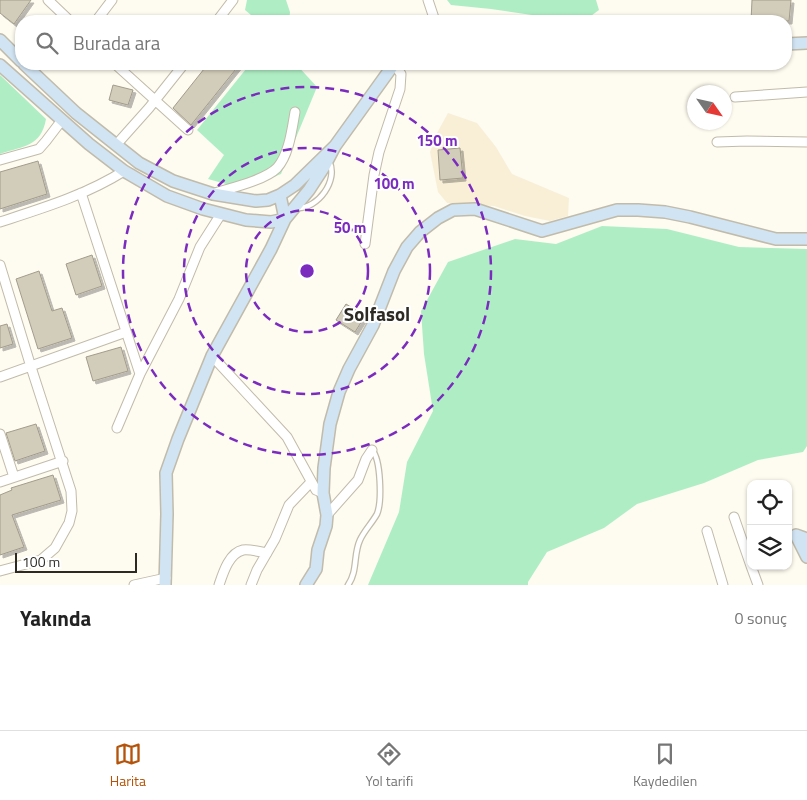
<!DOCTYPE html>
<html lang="tr">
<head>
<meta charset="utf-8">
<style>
	:root { --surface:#fff; --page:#f6f6f6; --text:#222; --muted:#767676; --line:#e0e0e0; --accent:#b45309 }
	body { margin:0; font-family:"Titillium Web",sans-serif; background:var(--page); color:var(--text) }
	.controls { position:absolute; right:15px; bottom:15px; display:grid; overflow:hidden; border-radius:10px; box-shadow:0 1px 4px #0004 }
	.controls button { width:45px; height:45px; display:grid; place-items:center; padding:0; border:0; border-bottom:1px solid var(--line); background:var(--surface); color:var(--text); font:25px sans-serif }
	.compass { position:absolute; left:687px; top:85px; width:45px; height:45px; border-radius:50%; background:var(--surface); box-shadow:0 1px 4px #0004; rotate:124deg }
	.scale { position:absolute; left:15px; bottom:12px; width:122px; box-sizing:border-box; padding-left:5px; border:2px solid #2c2a23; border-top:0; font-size:14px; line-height:18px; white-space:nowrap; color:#2c2a23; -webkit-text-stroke:4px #fff; paint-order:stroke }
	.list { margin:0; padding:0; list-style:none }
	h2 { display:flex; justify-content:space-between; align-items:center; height:65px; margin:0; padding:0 20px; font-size:21px }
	h2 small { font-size:16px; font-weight:400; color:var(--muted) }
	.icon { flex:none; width:28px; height:28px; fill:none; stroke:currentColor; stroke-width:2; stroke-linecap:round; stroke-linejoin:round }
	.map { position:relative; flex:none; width:807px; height:585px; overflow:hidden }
	.search { position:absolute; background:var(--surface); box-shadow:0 1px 4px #0004; left:15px; right:15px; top:15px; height:55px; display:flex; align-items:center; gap:12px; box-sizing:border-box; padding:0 18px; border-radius:20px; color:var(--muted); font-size:19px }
	.sheet { height:145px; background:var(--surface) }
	nav { display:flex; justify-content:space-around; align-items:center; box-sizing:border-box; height:70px; border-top:1px solid var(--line); background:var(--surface); font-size:14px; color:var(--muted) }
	nav a { display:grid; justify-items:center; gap:2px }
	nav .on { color:var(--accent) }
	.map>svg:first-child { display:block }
	.built { fill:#f8efd6 }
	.green { fill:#afeec5 }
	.building { fill:#d2ccba; stroke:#a29c8b; filter:url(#shadow) }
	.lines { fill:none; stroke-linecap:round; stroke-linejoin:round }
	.lane-casing { stroke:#c1bbaa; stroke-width:7 }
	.street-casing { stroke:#c1bbaa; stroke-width:11 }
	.secondary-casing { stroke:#c1bbaa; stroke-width:14 }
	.lane { stroke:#fff; stroke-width:4.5 }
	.street { stroke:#fff; stroke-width:9 }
	.secondary { stroke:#d1e4f3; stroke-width:11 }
	.ring { fill:none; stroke:#7b2cbf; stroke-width:2.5; stroke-dasharray:9 6 }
	.labels { text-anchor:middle; stroke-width:4; stroke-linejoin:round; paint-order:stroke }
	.district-label { font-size:19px; font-weight:bold; fill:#2c2a23; stroke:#fff }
	.centre { fill:#7b2cbf; stroke:#fff; stroke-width:2.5 }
	.ring-label { font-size:15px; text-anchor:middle; font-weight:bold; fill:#7b2cbf; stroke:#fff; stroke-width:4; stroke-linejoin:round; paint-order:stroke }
</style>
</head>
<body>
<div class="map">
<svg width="807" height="585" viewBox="0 0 807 585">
	<defs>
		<filter id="shadow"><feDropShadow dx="3" dy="3" stdDeviation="0" flood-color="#0004"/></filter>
	</defs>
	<rect width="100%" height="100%" fill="#fefbf0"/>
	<path class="built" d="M 448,113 L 477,123 L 496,147 L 512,174 L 569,198 L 568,216 L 550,221 L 525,216 L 494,206 L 447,203 L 438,192 L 430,152 L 437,133 Z"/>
	<path class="green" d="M 247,0 L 286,0 L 290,12 L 289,21 L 258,21 L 245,10 Z
		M 447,0 L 596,0 L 599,10 L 584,21 L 573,21 L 491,9 L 451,5 Z
		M 250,64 L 296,64 L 317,87 L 281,174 L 244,189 L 208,179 L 224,155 L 197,130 Z
		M 0,75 L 46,119 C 41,147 23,146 0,154 Z
		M 602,226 L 667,229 L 739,247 L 807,249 L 807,446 L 803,452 L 758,460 L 704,483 L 637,504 L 604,528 L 547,552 L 528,582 L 528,585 L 368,585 L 399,512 L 407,462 L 433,411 L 424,354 L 421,311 L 448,262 L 515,239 L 556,244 Z"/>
	<path class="building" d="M 0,0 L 31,0 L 14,24 L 0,13 Z
		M 752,0 L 791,0 L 789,21 L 751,21 Z
		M 208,64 L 240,64 L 191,125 L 173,108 Z
		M 113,85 L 133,90 L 128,105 L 109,100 Z
		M 460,148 L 463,178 L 440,180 L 438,150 Z
		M 38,161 L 47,194 L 0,209 L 0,172 Z
		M 92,255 L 102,286 L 76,295 L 66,264 Z
		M 39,271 L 52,311 L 62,308 L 72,338 L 38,349 L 16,279 Z
		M 346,304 L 365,316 L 355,332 L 336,320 Z
		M 7,324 L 13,344 L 0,348 L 0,326 Z
		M 121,347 L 128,371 L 93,381 L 86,357 Z
		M 36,424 L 45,451 L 15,461 L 6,433 Z
		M 53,475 L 61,500 L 12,515 L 24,547 L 0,555 L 0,495 L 12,490 L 11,488 Z"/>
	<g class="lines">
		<defs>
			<path id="lane" d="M 297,208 C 318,209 339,180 329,161
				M 348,585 C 358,571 353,555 360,540 C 364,531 372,523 377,514 C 382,502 381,459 372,450"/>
			<path id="street" d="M 48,0 L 70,21
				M 428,0 L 435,21
				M 96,21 L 112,0
				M 217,21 L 233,0
				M 115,64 L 188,130
				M 735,97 L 807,92
				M 717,142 L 747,141 L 807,142
				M 116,145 L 149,108 L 184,64
				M 0,160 L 39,149 L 46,141 L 62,120
				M 81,193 L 140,374
				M 215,193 C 231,188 265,180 277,168 C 289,155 292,129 295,112
				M 0,222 C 43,208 86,195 124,171
				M 365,244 L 374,175 L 379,152 L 400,89 L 401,74 L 394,64
				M 0,265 L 31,367 L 71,491 L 72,511 L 69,523 L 55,548 L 41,560 L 0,571
				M 212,356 L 287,437 L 316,490 L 323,493
				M 0,377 L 126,332
				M 117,428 L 140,374 L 179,299 L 200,247 L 221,214
				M 0,434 L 14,477
				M 0,482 L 63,461
				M 327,515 L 358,480 L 366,459 L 372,450
				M 734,517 L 751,566
				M 707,531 L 723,585
				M 751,566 L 758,585
				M 134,585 L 166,578
				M 219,585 C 223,573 229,553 243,550 C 251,549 260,552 267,553
				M 251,585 L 257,570 L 275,539 L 289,505 L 311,482"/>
			<path id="secondary" d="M 0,40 L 21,61
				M 786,44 L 807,43
				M 24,64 L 76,113 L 139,163 L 173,181 L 213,194 L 256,201 L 268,200 L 280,195 L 295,185 L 335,146 L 394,64
				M 0,65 L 89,144 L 124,171 L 167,196 L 203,209 L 246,220 L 271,222 L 285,219
				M 280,195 L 285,219
				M 807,539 L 796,535 L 807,557
				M 165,585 L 167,514 L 166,473 L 178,439 L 212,356 L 271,249 L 285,219 L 309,190 L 324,167 L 335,146
				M 306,585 L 316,569 L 318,550 L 326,526 L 327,515 L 323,493 L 324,468 L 330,424 L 339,392 L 349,369 L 373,325 L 394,271 L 407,247 L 420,232 L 438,218 L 453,210 L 475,209 L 542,231 L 617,210 L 638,210 L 665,212 L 690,217 L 776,239 L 807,239"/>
		</defs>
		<use href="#lane" class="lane-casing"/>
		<use href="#street" class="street-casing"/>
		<use href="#secondary" class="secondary-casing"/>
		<use href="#lane" class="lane"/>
		<use href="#street" class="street"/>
		<use href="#secondary" class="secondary"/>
	</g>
	<g class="ring">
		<circle cx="307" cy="271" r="61"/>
		<circle cx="307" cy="271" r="123"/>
		<circle cx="307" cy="271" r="184"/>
	</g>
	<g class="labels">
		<g class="district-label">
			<text x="377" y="321">Solfasol</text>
		</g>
	</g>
	<circle cx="307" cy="271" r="8" class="centre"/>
	<g class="ring-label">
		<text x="437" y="146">150 m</text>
		<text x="394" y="189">100 m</text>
		<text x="350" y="233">50 m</text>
	</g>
</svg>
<div class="controls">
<button><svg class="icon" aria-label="locate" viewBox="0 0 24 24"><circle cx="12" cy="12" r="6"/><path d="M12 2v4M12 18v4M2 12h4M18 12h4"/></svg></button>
<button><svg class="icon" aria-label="layers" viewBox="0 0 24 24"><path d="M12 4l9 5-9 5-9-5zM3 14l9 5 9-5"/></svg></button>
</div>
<svg class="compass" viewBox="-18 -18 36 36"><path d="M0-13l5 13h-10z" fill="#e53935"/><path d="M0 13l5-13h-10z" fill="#767676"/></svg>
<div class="scale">100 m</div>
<div class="search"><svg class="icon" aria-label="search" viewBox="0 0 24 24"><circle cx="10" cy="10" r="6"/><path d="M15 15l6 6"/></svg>Burada ara</div>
</div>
<section class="sheet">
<h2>Yakında<small>0 sonuç</small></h2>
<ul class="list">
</ul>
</section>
<nav>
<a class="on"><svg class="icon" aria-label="map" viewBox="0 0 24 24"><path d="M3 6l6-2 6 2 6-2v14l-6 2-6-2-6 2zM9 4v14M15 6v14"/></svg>Harita</a>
<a><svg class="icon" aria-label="directions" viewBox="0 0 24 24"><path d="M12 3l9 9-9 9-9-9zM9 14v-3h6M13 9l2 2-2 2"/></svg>Yol tarifi</a>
<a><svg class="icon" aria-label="saved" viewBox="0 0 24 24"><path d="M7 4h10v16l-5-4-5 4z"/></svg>Kaydedilen</a>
</nav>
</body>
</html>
